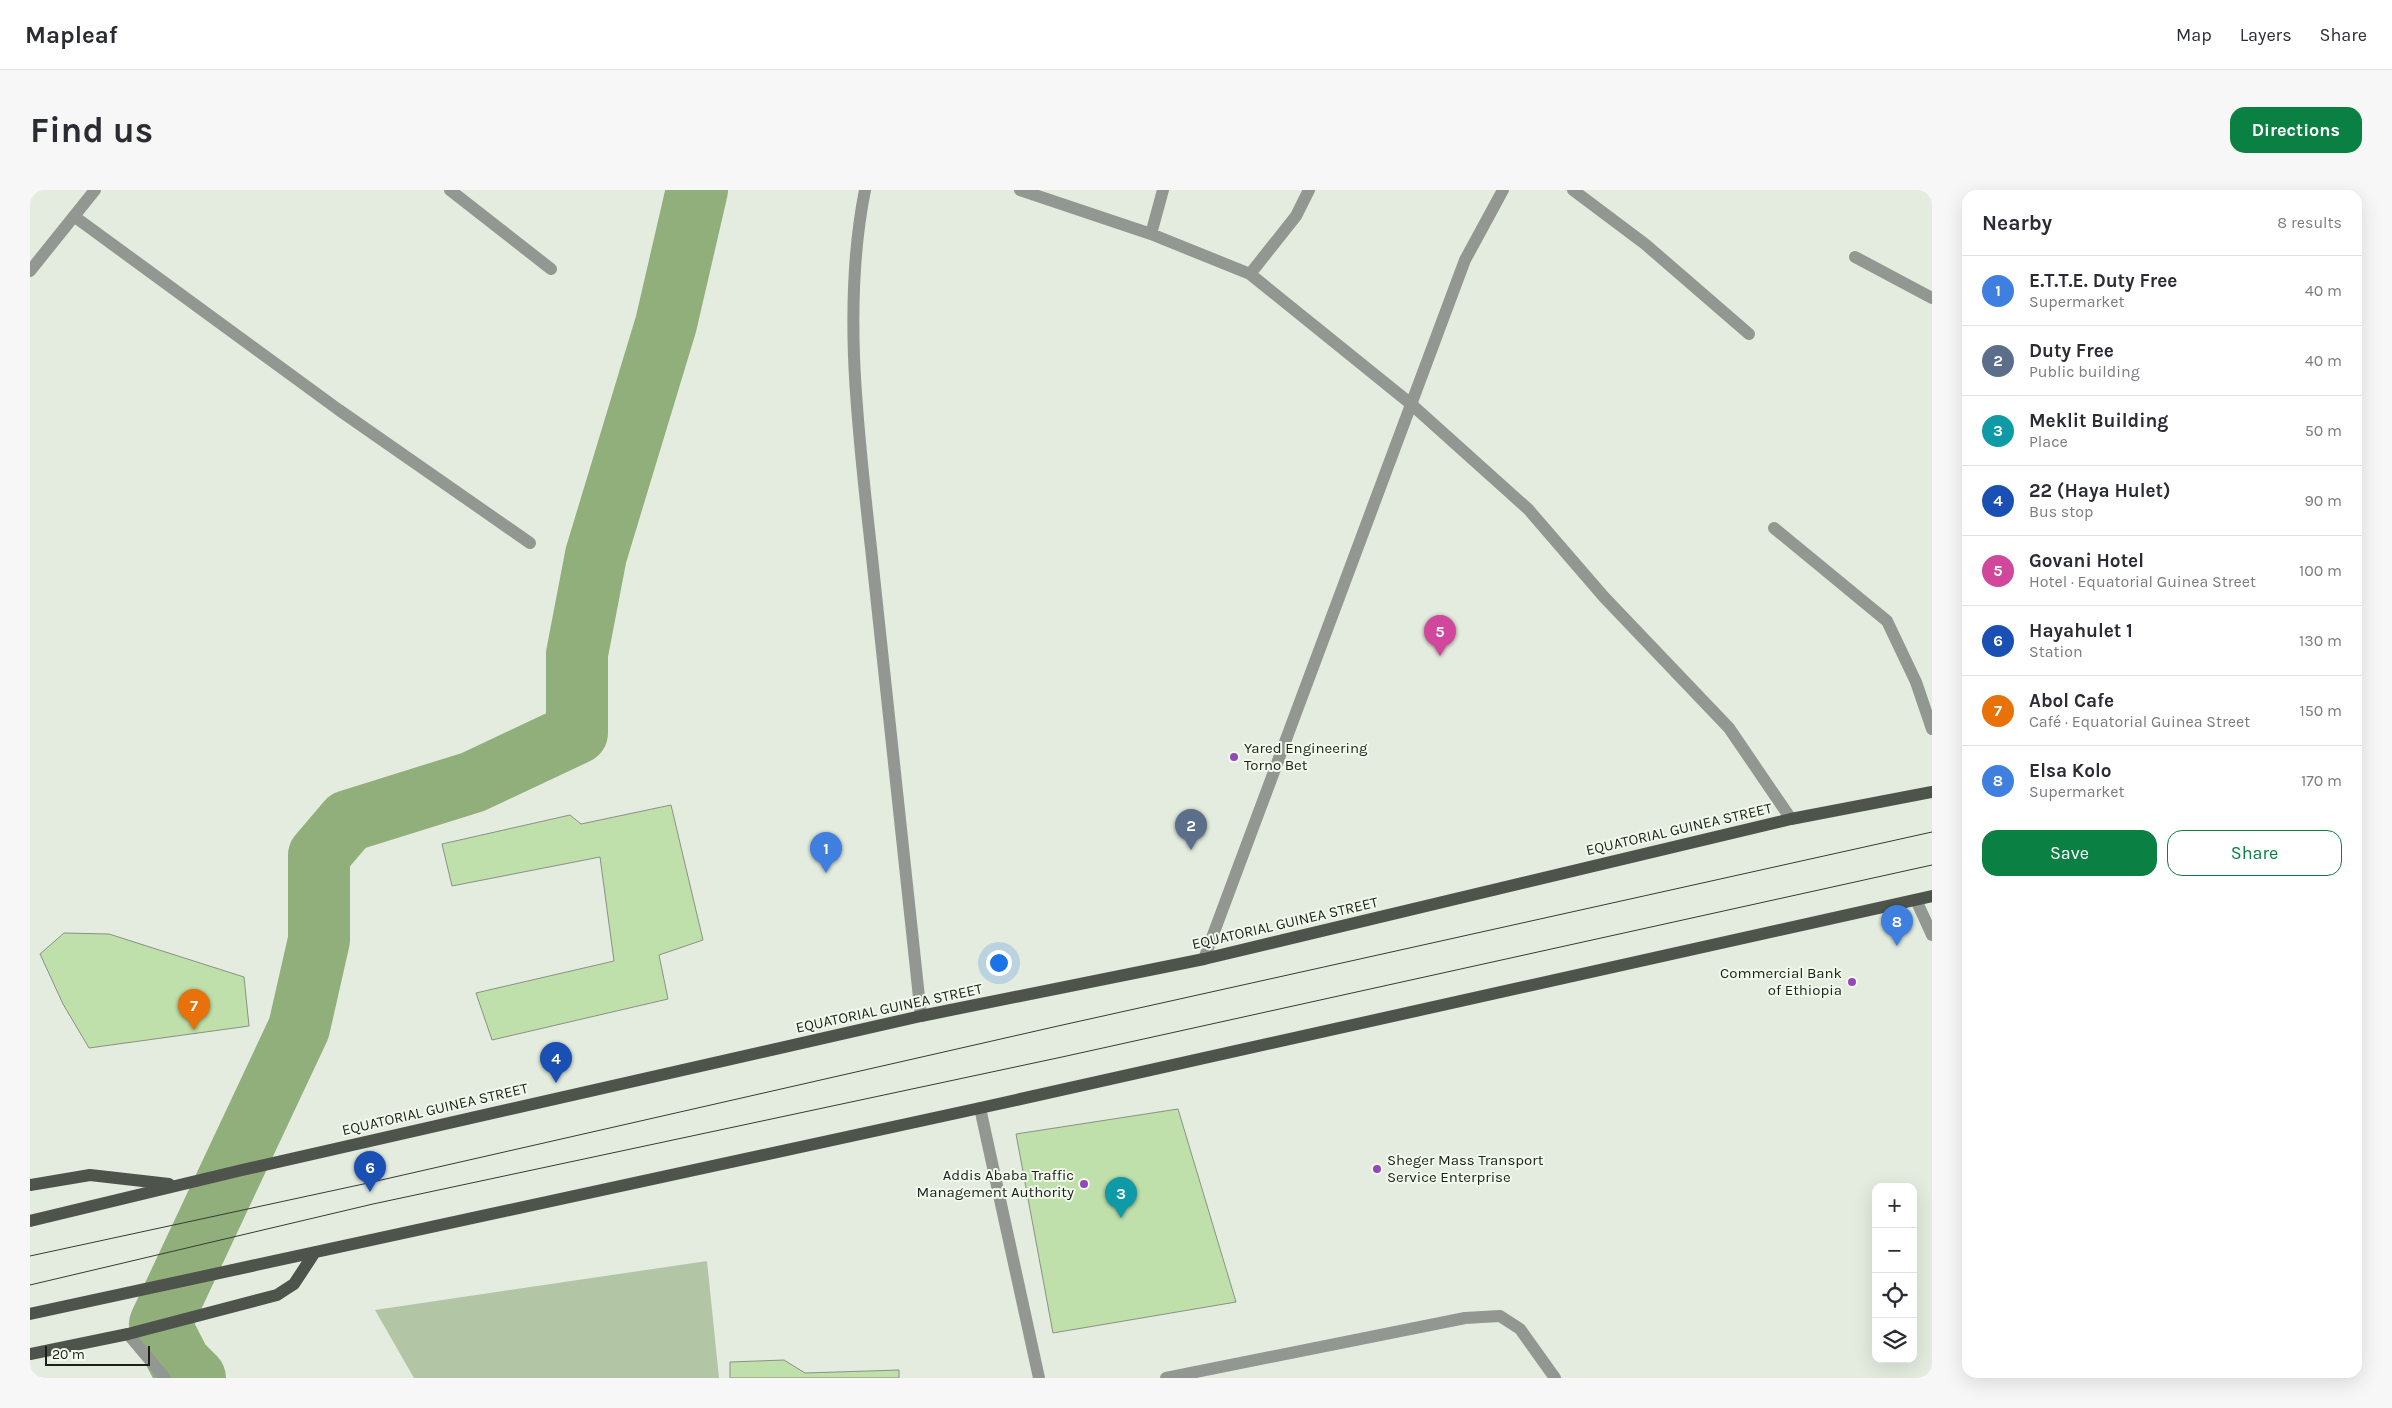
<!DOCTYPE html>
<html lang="en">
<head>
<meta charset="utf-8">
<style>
	:root { --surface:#fff; --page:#f7f7f7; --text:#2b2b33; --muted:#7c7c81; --line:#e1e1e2; --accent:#0b8043 }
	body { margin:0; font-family:Karla,sans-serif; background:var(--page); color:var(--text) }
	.controls { position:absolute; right:15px; bottom:15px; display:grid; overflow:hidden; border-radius:10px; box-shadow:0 5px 20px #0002 }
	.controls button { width:45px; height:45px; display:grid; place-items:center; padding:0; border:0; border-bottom:1px solid var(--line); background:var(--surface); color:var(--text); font:25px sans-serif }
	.scale { position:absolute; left:15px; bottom:12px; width:105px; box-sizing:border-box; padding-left:5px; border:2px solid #1c1f1a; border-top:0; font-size:14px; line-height:18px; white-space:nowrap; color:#1c1f1a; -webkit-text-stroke:4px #f1f9ec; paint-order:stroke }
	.you { position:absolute; left:968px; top:772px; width:18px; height:18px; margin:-12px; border:4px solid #fff; border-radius:50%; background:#1a73e8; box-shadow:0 0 0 8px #1a73e833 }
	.badge { display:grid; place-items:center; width:32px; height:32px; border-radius:50%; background:var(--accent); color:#fff; font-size:16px; font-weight:700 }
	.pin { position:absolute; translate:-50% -41px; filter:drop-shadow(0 1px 2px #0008) }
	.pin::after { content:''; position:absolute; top:26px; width:18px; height:15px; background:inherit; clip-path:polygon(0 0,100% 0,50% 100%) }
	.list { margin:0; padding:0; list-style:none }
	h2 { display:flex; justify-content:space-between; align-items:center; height:65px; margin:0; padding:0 20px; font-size:21px }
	h2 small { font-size:16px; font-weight:400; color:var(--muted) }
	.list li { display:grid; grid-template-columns:32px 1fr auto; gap:15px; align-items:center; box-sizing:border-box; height:70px; padding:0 20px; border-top:1px solid var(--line) }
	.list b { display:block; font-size:19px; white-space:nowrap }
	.list p { margin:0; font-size:16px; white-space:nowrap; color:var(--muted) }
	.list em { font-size:16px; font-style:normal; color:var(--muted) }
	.actions { display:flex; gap:10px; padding:15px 20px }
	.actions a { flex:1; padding:11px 0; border:1px solid var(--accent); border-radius:15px; text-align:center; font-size:18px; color:var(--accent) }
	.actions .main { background:var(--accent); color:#fff }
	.icon { flex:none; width:28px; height:28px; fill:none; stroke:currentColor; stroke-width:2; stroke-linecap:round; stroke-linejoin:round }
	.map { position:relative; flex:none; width:1902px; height:1188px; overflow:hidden; border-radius:15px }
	header { display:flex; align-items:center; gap:30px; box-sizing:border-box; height:70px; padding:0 25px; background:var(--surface); border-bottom:1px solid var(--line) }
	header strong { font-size:24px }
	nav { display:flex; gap:28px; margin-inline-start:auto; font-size:18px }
	.intro { display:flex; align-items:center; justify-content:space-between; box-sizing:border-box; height:120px; padding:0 30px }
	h1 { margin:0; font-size:35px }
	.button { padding:12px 22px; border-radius:15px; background:var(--accent); color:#fff; font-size:18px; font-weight:700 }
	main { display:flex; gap:30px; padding:0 30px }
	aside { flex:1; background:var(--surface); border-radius:15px; box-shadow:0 5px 20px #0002 }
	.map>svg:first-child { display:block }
	.green { fill:#b2c5a5 }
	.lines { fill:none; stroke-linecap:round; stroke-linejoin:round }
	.river { stroke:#90af7b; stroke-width:62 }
	.building { fill:#bfe0aa; stroke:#8a9185 }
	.service { stroke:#939791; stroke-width:12 }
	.minor { stroke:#939791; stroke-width:12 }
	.tertiary { stroke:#939791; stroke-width:12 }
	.primary { stroke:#4e544b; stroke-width:12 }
	.tram { stroke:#373b35; stroke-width:1 }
	.poi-dot { fill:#9447b8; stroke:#f1f9ec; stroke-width:2 }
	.labels { text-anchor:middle; stroke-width:4; stroke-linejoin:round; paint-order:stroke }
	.poi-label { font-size:15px; fill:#1c1f1a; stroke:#f1f9ec; text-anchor:start }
	.street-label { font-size:15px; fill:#1c1f1a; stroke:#f1f9ec }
</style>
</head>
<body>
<header>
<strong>Mapleaf</strong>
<nav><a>Map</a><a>Layers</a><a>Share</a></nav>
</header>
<div class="intro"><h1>Find us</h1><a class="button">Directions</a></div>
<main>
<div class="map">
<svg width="1902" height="1188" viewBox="0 0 1902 1188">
	<rect width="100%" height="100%" fill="#e3ecde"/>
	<path class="green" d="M 677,1071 L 689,1188 L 384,1188 L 345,1120 Z"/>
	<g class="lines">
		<path class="river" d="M 165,1188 L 150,1173 L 130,1134 L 269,838 L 289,750 L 289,665 L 318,631 L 443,592 L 547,543 L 547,464 L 566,365 L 636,134 L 667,0"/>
	</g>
	<path class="building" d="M 641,615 L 673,750 L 629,765 L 638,809 L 462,850 L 446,803 L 584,771 L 570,667 L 422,696 L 412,654 L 540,625 L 551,634 Z
		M 34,743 L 79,744 L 214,787 L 219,836 L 59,858 L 33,814 L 10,764 Z
		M 1148,919 L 1206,1112 L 1023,1143 L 986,944 Z
		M 754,1170 L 775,1183 L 869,1180 L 869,1188 L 700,1188 L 700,1172 Z"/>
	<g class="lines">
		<path class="service" d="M 1744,338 L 1857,431 L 1886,492 L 1902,539"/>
		<path class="minor" d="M 420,0 L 521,79
			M 835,0 C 810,125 831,261 844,386 C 860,533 875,680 891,826
			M 990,0 L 1121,44 L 1220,84 L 1381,214 L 1498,319 L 1574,407 L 1699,538 L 1761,629
			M 1543,0 L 1615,54 L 1719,144
			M 45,27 L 309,220 L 500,353
			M 1121,44 L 1133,0
			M 1825,67 L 1902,108
			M 1220,84 L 1266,26 L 1279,0
			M 1886,710 L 1902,745
			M 1174,769 L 1435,70 L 1473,0
			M 950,918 L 1009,1188
			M 98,1144 L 135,1188
			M 1136,1188 L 1435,1128 L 1470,1126 L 1490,1139 L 1525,1188"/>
		<path class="tertiary" d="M 0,81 L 65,0"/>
		<path class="primary" d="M 0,995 L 60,985 L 139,994
			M 0,1031 L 212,980 L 891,826 L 1174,769 L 1761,629 L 1902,602
			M 0,1124 L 950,918 L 1902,706
			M 0,1164 L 98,1144 L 247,1105 L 264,1094 L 285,1062"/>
		<path class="tram" d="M 0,1066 L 338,993 L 1028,836 L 1902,642
			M 0,1095 L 343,1014 L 1032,867 L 1902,675"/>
	</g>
	<g class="poi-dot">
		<circle cx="1204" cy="567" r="5"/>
		<circle cx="1822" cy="792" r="5"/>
		<circle cx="1347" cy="979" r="5"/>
		<circle cx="1054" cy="994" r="5"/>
	</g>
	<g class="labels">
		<g class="poi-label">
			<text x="1214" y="563">Yared Engineering<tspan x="1214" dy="17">Torno Bet</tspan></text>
			<text x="1812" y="788" text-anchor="end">Commercial Bank<tspan x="1812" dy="17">of Ethiopia</tspan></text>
			<text x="1357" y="975">Sheger Mass Transport<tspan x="1357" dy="17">Service Enterprise</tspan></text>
			<text x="1044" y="990" text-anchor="end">Addis Ababa Traffic<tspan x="1044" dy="17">Management Authority</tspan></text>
		</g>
		<g class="street-label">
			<text transform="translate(1649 639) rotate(-13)" y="5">EQUATORIAL GUINEA STREET</text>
			<text transform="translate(1255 733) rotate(-13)" y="5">EQUATORIAL GUINEA STREET</text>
			<text transform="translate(859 818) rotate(-12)" y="5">EQUATORIAL GUINEA STREET</text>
			<text transform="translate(405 919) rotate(-13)" y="5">EQUATORIAL GUINEA STREET</text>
		</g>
	</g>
</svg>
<div class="controls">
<button>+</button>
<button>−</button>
<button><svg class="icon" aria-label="locate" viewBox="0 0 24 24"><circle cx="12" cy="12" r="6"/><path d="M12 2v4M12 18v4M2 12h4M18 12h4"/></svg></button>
<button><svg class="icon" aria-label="layers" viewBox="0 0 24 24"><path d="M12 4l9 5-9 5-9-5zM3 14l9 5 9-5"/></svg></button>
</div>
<div class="scale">20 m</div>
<div class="you"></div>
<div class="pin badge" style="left:796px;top:683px;background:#3f7fe0">1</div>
<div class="pin badge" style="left:1161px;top:660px;background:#5c6f8a">2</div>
<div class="pin badge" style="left:1091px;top:1028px;background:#0f9aa8">3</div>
<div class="pin badge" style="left:526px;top:893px;background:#1a4fb4">4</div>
<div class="pin badge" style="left:1410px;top:466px;background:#d1479c">5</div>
<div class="pin badge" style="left:340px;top:1002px;background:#1a4fb4">6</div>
<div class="pin badge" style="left:164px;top:840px;background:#e8710a">7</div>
<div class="pin badge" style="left:1867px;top:756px;background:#3f7fe0">8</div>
</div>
<aside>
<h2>Nearby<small>8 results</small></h2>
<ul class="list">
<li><span class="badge" style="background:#3f7fe0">1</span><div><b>E.T.T.E. Duty Free</b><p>Supermarket</p></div><em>40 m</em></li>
<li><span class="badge" style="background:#5c6f8a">2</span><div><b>Duty Free</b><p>Public building</p></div><em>40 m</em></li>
<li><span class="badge" style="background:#0f9aa8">3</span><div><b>Meklit Building</b><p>Place</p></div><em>50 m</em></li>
<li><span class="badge" style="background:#1a4fb4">4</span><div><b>22 (Haya Hulet)</b><p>Bus stop</p></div><em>90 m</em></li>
<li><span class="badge" style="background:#d1479c">5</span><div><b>Govani Hotel</b><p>Hotel · Equatorial Guinea Street</p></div><em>100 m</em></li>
<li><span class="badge" style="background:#1a4fb4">6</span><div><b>Hayahulet 1</b><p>Station</p></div><em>130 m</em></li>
<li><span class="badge" style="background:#e8710a">7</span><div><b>Abol Cafe</b><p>Café · Equatorial Guinea Street</p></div><em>150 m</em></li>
<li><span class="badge" style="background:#3f7fe0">8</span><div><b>Elsa Kolo</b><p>Supermarket</p></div><em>170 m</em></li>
</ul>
<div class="actions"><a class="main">Save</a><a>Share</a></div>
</aside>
</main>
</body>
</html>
